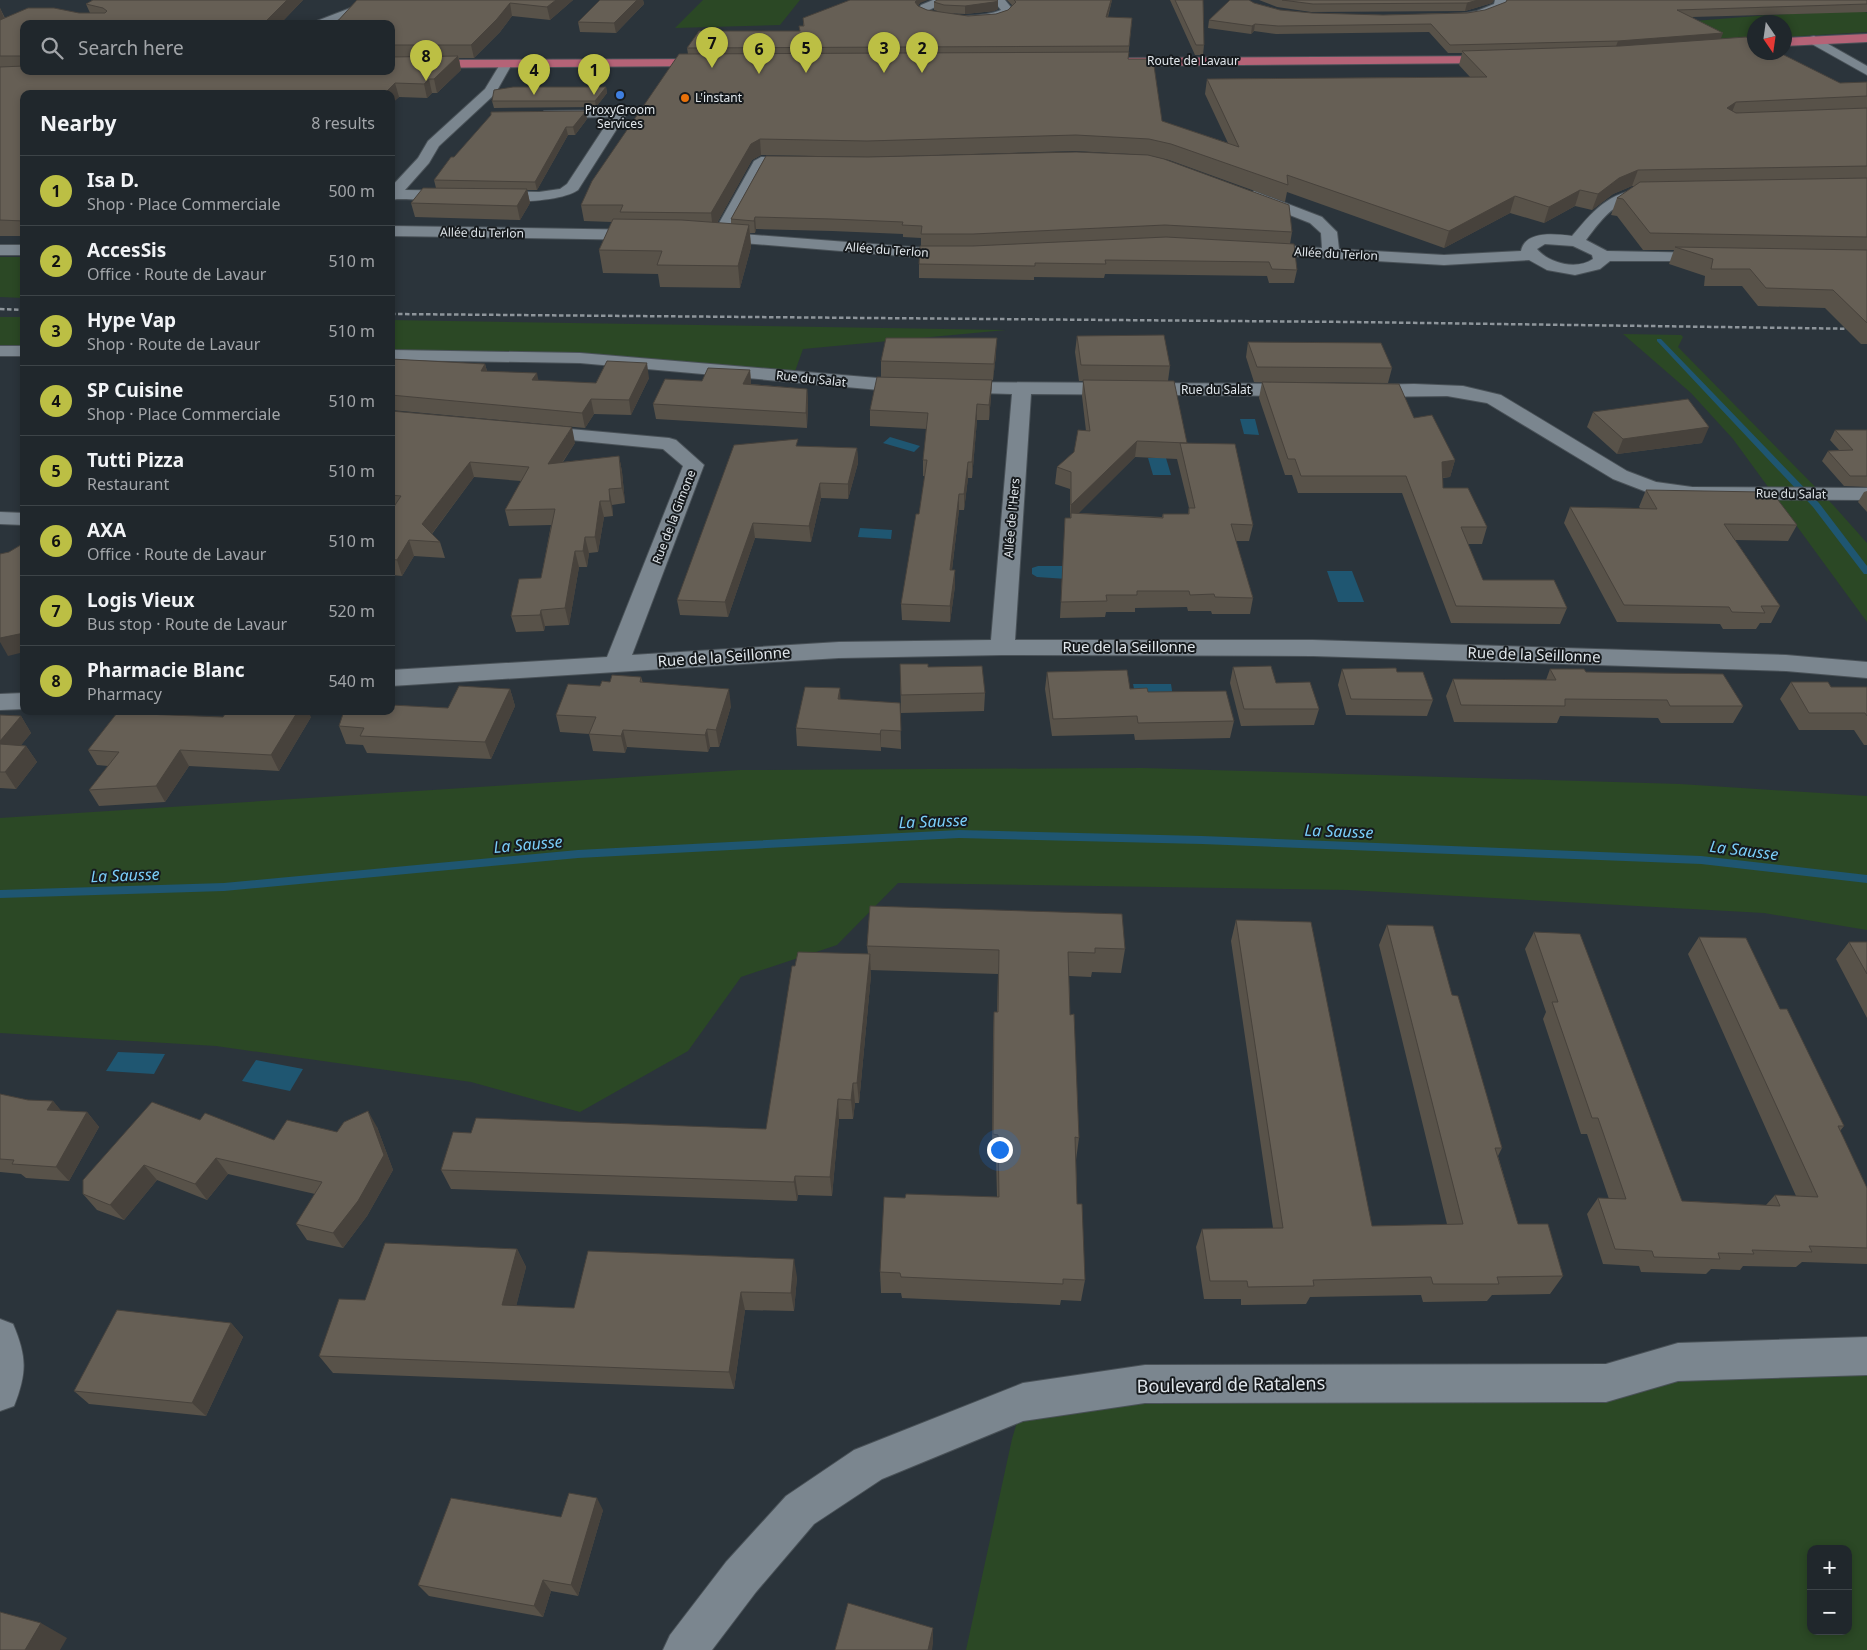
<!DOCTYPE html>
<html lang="en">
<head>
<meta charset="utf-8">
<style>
	:root { --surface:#20272c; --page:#2d3338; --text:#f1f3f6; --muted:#a2a5a9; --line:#3d4448; --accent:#bcbf44 }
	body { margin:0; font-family:"Noto Sans",sans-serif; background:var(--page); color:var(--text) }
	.controls { position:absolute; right:15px; bottom:15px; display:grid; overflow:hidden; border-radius:10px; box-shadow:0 2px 8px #0003 }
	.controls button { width:45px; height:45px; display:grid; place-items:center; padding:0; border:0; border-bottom:1px solid var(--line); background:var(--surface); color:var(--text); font:25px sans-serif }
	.compass { position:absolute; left:1747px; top:15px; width:45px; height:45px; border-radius:50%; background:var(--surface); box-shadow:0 2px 8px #0003; rotate:167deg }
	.you { position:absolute; left:999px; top:1149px; width:18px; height:18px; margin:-12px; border:4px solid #fff; border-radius:50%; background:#1a73e8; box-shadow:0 0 0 8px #1a73e833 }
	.badge { display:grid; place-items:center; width:32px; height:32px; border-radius:50%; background:var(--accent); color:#111; font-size:16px; font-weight:700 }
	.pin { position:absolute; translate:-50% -41px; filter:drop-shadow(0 1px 2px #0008) }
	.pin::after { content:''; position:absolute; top:26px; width:18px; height:15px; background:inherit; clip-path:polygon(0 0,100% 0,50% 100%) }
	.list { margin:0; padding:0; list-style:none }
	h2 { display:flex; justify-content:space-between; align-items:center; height:65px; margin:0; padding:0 20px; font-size:21px }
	h2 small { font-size:16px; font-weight:400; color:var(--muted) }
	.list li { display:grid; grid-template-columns:32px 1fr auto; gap:15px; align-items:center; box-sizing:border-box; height:70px; padding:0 20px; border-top:1px solid var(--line) }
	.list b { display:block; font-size:19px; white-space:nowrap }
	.list p { margin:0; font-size:16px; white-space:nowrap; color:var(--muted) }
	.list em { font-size:16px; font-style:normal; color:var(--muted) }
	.icon { flex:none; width:28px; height:28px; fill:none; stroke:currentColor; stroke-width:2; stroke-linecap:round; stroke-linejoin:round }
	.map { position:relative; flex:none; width:1867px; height:1650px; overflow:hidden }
	.search { position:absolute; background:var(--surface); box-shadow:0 2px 8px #0003; left:20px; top:20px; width:375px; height:55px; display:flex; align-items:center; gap:12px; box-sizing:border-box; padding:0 18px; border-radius:10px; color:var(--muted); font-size:19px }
	.panel { position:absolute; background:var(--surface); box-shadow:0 2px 8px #0003; left:20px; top:90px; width:375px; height:625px; border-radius:10px }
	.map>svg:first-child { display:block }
	.green { fill:#2b4825; fill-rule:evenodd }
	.water { fill:#1f5671 }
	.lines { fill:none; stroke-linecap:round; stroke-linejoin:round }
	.stream { fill:#1f5671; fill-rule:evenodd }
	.minor-casing { stroke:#495157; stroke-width:2 }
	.major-casing { stroke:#495157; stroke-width:2 }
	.minor { fill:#7b868f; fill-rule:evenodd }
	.major { fill:#b56377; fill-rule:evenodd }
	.rail { stroke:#8e959b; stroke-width:2.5; stroke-dasharray:4.5 2.5; stroke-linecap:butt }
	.wall { fill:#585249; fill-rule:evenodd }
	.shaded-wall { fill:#47423c }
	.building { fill:#665f55; stroke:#47423c }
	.shop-dot { fill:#3f7fe0; stroke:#171b1e; stroke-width:2 }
	.food-dot { fill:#e8710a; stroke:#171b1e; stroke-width:2 }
	.labels { text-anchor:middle; stroke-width:4; stroke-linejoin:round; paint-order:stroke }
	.far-street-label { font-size:12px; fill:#e1e7ec; stroke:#171b1e }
	.far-poi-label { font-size:12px; fill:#e1e7ec; stroke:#171b1e; text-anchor:start }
	.street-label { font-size:15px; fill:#e1e7ec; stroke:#171b1e }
	.water-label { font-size:16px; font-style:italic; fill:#7acdf9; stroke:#171b1e }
	.near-street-label { font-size:18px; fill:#e1e7ec; stroke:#171b1e }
</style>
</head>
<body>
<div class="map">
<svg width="1867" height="1650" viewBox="0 0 1867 1650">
	<rect width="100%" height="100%" fill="#2b343b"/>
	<path class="green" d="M 703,0 L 800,0 L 780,25 L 675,28 Z
		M 1864,11 L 1867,13 L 1867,32 L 1785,37 L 1784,22 L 1754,22 L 1754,39 L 1698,44 L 1644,25 L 1769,15 Z
		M 0,257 L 24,257 L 24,298 L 0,297 Z
		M 0,317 L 24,317 L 24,351 L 0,351 Z
		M 391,320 L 1006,330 L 803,349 L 793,377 L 580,358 L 391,355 Z
		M 1623,334 L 1681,335 L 1683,337 L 1678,347 L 1834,506 L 1867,543 L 1867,622 L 1733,439 L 1691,393 Z
		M 1142,768 L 1680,784 L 1867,796 L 1867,930 L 1764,913 L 1348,890 L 898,883 L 837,945 L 741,977 L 688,1051 L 580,1112 L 471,1082 L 216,1046 L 0,1033 L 0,818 L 740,770 Z
		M 1867,1356 L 1867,1650 L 966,1650 L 1012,1439 L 1023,1402 ZM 1811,1549 L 1848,1549 L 1848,1631 L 1811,1631 Z"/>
	<path class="water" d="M 1240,419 L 1255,419 L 1259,435 L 1244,434 Z
		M 890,437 L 920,446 L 914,452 L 883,443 Z
		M 1148,458 L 1166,458 L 1171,475 L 1153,475 Z
		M 860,528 L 892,530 L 891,539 L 858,537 Z
		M 1038,566 L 1068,566 L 1067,579 L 1037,577 L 1032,574 L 1032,568 Z
		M 1327,571 L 1352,571 L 1364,602 L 1338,602 Z
		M 1133,684 L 1171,684 L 1173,697 L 1136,698 Z
		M 118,1052 L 165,1054 L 154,1074 L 106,1071 Z
		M 256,1060 L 303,1069 L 290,1091 L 242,1081 Z"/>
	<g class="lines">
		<path class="stream" d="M 1657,339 L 1661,339 L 1819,503 L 1867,566 L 1867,574 L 1864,574 L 1813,507 L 1657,341 Z
			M 959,830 L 1202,836 L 1701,856 L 1867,875 L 1867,883 L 1701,864 L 1202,844 L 959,838 L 578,858 L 224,891 L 0,898 L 0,890 L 224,883 L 578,850 Z"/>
		<defs>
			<path id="minor" d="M 371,0 L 388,0 L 327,24 L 309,24 Z
				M 933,0 L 950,0 L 929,10 C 943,19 986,17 1001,10 L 993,0 L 1005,0 L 1014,11 C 999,28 937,25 919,13 L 917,11 L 921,5 Z
				M 1495,0 L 1507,0 L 1503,8 C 1492,13 1469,25 1459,16 L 1461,14 L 1477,11 L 1494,4 Z
				M 1814,36 L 1867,66 L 1867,75 L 1810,43 L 1808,40 L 1810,37 Z
				M 506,60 L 512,64 L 495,94 L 439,146 L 429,163 L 405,190 L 539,192 L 560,189 L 567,184 L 611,117 L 549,118 L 542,114 L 544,111 L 625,110 L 627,113 L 578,190 C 549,210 437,199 397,199 L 391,200 L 391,187 L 418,158 L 428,141 L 485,89 L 502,61 Z
				M 761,157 L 800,158 L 807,162 L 800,166 L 766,165 L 729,233 L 926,248 L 957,248 L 965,253 L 957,258 L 926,258 L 707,240 L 705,237 L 707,234 L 714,232 L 754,161 Z
				M 1653,187 L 1658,189 L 1661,192 L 1658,195 C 1649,197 1639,197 1630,200 C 1611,206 1598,224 1586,240 L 1607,251 L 1708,253 L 1716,258 L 1714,261 L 1610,261 L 1600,269 L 1575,275 L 1547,270 L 1529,260 L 1444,265 L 1257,254 L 1249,249 L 1257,244 L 1322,248 L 1321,233 L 1310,223 L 1249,199 L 1246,196 L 1254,191 L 1322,217 L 1337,232 L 1339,249 L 1444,255 L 1521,251 C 1525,230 1556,234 1572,236 C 1598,205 1611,191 1653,187 ZM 1545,244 L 1573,246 L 1592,255 L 1593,259 C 1577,270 1550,264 1537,249 Z
				M 391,226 L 645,230 L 653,235 L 645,240 L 391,236 Z
				M 0,245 L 24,245 L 24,255 L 0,255 Z
				M 0,346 L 24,346 L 24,356 L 0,356 Z
				M 391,350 L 580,353 L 913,381 L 920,383 L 922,387 L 920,391 L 913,393 L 580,363 L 391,360 Z
				M 953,382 L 1298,384 L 1305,386 L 1307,390 L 1305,394 L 1298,396 L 1031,394 L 1015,640 L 1313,640 L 1786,655 L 1867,662 L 1867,678 L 1786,671 L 1313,656 L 1002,655 L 839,658 L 391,686 L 391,670 L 607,657 L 683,466 L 663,449 L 530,436 L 527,432 L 530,428 L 537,426 L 669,438 L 676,440 L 704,465 L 632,655 L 839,642 L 991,640 L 1012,394 L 946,392 L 944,388 L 946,384 Z
				M 1414,384 L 1463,386 L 1501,395 L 1627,471 L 1656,482 L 1692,487 L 1867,488 L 1867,500 L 1692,499 L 1652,494 L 1613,479 L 1487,403 L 1447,396 L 1366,397 L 1359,395 L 1357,391 L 1359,387 L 1366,385 Z
				M 0,512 L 24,513 L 24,525 L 0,524 Z
				M 24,693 L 24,709 L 0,710 L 0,694 Z
				M 0,1319 L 13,1324 C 27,1357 27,1373 14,1406 L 0,1411 Z
				M 1867,1337 L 1867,1375 L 1678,1381 L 1606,1402 L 1145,1403 L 1023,1421 L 882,1479 L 814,1524 L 756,1592 L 712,1650 L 663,1650 L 670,1635 L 726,1562 L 786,1496 L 854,1450 L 1023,1383 L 1145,1365 L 1606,1364 L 1678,1343 Z"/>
			<path id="major" d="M 1867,34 L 1867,42 L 1784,46 L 1784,38 Z
				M 1497,56 L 1501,57 L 1503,60 L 1501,63 L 1115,66 L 1109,62 L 1115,58 Z
				M 710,59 L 714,60 L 716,63 L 714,66 L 391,68 L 391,60 Z"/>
		</defs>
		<use href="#minor" class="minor-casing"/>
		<use href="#major" class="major-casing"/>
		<use href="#minor" class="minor"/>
		<use href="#major" class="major"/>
		<path class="rail" d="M 0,309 L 24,310
			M 391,314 L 1352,322 L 1867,329"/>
	</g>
	<path class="wall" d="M 93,0 L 303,0 L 280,24 L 24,24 L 24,71 L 391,71 L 391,24 L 357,0 L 573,0 L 550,20 L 512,16 L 500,32 L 474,58 L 459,58 L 461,70 L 437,93 L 432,93 L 427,98 L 399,97 L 391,104 L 391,94 L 24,94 L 24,236 L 0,236 L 0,8 L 5,18 L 79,13 L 90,13 L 86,4 Z
		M 600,0 L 643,0 L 644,4 L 616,33 L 580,32 L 578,22 Z
		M 1007,0 L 1112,0 L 1108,17 L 1132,18 L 1128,59 L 1162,121 L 1228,143 L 1205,94 L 1207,79 L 1470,77 L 1459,65 L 1462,53 L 1448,53 L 1429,32 L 1276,34 L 1254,31 L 1251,34 L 1208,28 L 1209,20 L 1254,3 L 1280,10 L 1312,13 L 1383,15 L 1867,0 L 1867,12 L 1692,17 L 1721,39 L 1840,83 L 1867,82 L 1867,344 L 1861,344 L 1825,308 L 1758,306 L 1742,286 L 1704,286 L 1705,276 L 1669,264 L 1674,250 L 1643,250 L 1617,216 L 1611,215 L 1617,198 L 1635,186 L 1632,186 L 1613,194 L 1592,210 L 1575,206 L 1544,223 L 1510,213 L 1444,248 L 1287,192 L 1285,202 L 1169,160 L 1147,155 L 1075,151 L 868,157 L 761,155 L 752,160 L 717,223 L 731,224 L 731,219 L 766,156 L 1292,232 L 1290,244 L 1297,270 L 1294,283 L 1269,283 L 1267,276 L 1190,275 L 1105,274 L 1104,278 L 1034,277 L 1034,280 L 919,278 L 919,264 L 921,246 L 921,238 L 903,237 L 903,234 L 832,231 L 756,229 L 755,233 L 750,233 L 751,247 L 740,288 L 660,287 L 658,274 L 603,273 L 599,250 L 612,222 L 584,221 L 581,205 L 688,54 L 687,48 L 800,31 L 799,26 L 803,26 L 803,18 L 920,3 L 918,6 L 927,10 L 968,16 L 996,14 L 1008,10 L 1012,5 Z
		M 1170,0 L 1203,0 L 1204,45 L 1203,55 L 1195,55 Z
		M 1259,0 L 1494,0 L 1492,3 L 1465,11 L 1311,12 L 1277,7 Z
		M 934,2 L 998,9 L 994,11 L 965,14 L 944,13 L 934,10 Z
		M 606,87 L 607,93 L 596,107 L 494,108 L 492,101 Z
		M 587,119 L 575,135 L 568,135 L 537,190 L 527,190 L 530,203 L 520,220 L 415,217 L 411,203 L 436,188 L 434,180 L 454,157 Z
		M 1077,336 L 1170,366 L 1168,381 L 1186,444 L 1253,525 L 1249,541 L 1236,541 L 1253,598 L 1250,614 L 1212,614 L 1211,611 L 1188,611 L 1187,607 L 1135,608 L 1135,612 L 1106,612 L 1105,617 L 1060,618 L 1065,518 L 1070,518 L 1070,489 L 1055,484 L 1057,467 L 1074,452 L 1086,431 L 1082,396 L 1083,381 L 1079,381 L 1075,352 ZM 1135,457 L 1177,459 L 1189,508 L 1188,514 L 1163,514 L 1162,517 L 1078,513 Z
		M 1248,342 L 1392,368 L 1388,383 L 1254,382 L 1246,357 Z
		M 996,354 L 993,380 L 881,377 L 881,361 Z
		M 391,359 L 485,364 L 487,371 L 538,381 L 596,383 L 649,378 L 631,415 L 594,414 L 585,428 L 391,410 Z
		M 750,370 L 751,384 L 807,389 L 808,403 L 807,428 L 656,419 L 653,404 L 702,381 Z
		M 992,380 L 991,396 L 989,420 L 977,420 L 972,478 L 968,478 L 964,510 L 959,510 L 952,570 L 955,570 L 955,586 L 950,622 L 902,620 L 901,604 L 919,514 L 925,476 L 923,476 L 923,460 L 927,429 L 870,426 L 870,410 Z
		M 1262,382 L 1414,418 L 1455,460 L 1450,477 L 1443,478 L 1443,488 L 1487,527 L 1482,544 L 1468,544 L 1483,580 L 1567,608 L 1560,624 L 1451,623 L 1402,493 L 1298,493 L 1292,475 L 1285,475 L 1259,398 Z
		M 391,411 L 575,443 L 563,462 L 619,456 L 622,472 L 625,503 L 612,505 L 613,516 L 604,517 L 598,552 L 589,553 L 587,567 L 579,567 L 569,625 L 545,626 L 544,631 L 516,632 L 511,616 L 541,578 L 551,525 L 509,526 L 505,510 L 521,481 L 474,477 L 432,534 L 440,542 L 445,558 L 414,556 L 402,576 L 391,575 Z
		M 1593,412 L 1702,443 L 1617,454 L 1587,427 Z
		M 1835,430 L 1867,430 L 1867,487 L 1844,486 L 1822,461 L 1828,451 L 1839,450 L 1830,440 Z
		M 798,446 L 857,448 L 858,463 L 848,499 L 821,498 L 811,542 L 755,538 L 728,617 L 680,615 L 677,600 Z
		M 1646,490 L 1765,496 L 1797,525 L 1788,541 L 1735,540 L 1780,606 L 1771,623 L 1760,623 L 1756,629 L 1723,629 L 1720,624 L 1617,622 L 1564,523 L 1570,507 L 1640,508 L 1639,507 Z
		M 1867,491 L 1867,512 L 1858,502 L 1864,492 Z
		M 900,664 L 928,667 L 985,693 L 984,711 L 901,713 Z
		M 1233,667 L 1276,683 L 1319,709 L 1314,725 L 1241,726 L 1230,683 Z
		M 1342,669 L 1397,672 L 1433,700 L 1427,716 L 1346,715 L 1338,685 Z
		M 1550,669 L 1586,672 L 1743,706 L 1733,723 L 1661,723 L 1658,718 L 1560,716 L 1557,723 L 1454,722 L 1446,696 L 1453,679 L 1546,680 Z
		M 1047,672 L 1148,692 L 1234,721 L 1230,738 L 1135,740 L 1134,734 L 1052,736 L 1045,689 Z
		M 641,677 L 643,683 L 731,706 L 719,747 L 710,747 L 708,752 L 627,747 L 625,753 L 593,751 L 589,734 L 560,732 L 556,715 L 600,686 L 610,682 Z
		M 1791,682 L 1831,687 L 1867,687 L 1867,745 L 1864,745 L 1854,730 L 1799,730 L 1780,699 Z
		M 840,688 L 840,699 L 900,703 L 901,749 L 881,747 L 881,751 L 797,746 L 796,728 Z
		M 510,689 L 515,706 L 491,759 L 367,753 L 363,745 L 346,744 L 339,726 L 393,705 L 448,708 Z
		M 0,715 L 21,716 L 31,733 L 21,745 L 26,746 L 37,762 L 16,789 L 0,788 Z
		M 223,717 L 311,717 L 279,771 L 189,766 L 165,802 L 99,806 L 89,790 L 108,766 L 97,765 L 88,750 Z
		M 870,906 L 1125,949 L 1121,973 L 1092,972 L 1091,977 L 1069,976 L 1070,1015 L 1079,1138 L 1076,1160 L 1077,1204 L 1085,1280 L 1081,1301 L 1061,1300 L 1060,1305 L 902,1298 L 901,1293 L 881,1293 L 880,1272 L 905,1198 L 997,1197 L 996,1157 L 992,1157 L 993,1036 L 994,1012 L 997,1012 L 998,974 L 870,970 L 871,975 L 859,1103 L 855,1103 L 853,1119 L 839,1119 L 832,1196 L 798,1195 L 797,1201 L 451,1189 L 441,1170 L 471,1133 L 766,1129 L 795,966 L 868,954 L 867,946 Z
		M 1236,920 L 1372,1226 L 1447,1224 L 1379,945 L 1387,925 L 1452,995 L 1502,1148 L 1498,1156 L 1518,1224 L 1563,1276 L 1550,1294 L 1492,1295 L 1487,1301 L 1423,1302 L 1421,1295 L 1310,1297 L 1306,1304 L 1241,1305 L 1241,1299 L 1204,1299 L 1196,1247 L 1202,1229 L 1273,1228 L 1231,941 Z
		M 1534,932 L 1682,1201 L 1766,1205 L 1775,1195 L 1796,1196 L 1688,954 L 1699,937 L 1780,1009 L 1844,1126 L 1840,1131 L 1867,1188 L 1867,1264 L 1802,1262 L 1796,1267 L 1743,1266 L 1740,1270 L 1711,1269 L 1706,1274 L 1641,1272 L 1639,1266 L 1603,1264 L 1587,1214 L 1598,1198 L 1609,1199 L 1587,1134 L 1581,1134 L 1543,1019 L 1546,1012 L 1525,949 Z
		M 1849,942 L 1867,942 L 1867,1018 L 1836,959 Z
		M 0,1094 L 28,1100 L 53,1101 L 61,1111 L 87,1112 L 99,1127 L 69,1181 L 26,1178 L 21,1174 L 0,1172 Z
		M 200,1120 L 274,1140 L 377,1127 L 393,1170 L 367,1216 L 343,1248 L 307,1240 L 296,1224 L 315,1194 L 228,1174 L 207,1200 L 157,1180 L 124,1220 L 97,1210 L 83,1194 Z
		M 517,1249 L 526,1267 L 516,1306 L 574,1308 L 797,1277 L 794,1311 L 745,1310 L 734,1389 L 333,1373 L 319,1356 L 365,1300 Z
		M 231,1323 L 243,1337 L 206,1416 L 89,1404 L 74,1391 Z
		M 603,1510 L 578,1596 L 551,1591 L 543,1617 L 429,1596 L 418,1585 L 561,1517 Z"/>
	<path class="shaded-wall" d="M 287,0 L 303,0 L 280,24 L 263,24 Z
		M 556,0 L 573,0 L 550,20 L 547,7 Z
		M 637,0 L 643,0 L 644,4 L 616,33 L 614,23 Z
		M 917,0 L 928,0 L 920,3 L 915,10 L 915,2 Z
		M 1111,0 L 1112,0 L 1105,25 L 1106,17 Z
		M 1478,0 L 1494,0 L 1492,3 L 1465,11 L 1467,3 Z
		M 998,1 L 998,9 L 994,11 L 965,14 L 965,6 Z
		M 510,3 L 512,16 L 500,32 L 474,58 L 471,45 Z
		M 0,8 L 5,20 L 0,24 Z
		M 1255,24 L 1254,31 L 1251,34 L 1252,26 Z
		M 1723,33 L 1720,41 L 1615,49 L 1618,41 Z
		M 458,56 L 461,70 L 437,93 L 434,79 Z
		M 429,79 L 432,93 L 427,98 L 424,84 Z
		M 395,83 L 399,97 L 391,104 L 391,94 L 384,94 Z
		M 606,87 L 607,93 L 596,107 L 595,101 Z
		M 1736,102 L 1730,117 L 1727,108 Z
		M 586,111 L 587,119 L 575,135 L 573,127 Z
		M 566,127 L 568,135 L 537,190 L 535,182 Z
		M 760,139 L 761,155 L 752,160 L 713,230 L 711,213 L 751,144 Z
		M 1638,170 L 1632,186 L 1613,194 L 1592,210 L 1598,194 L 1619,178 Z
		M 527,189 L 530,203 L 520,220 L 517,206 Z
		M 1580,190 L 1575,206 L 1544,223 L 1549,207 Z
		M 1515,196 L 1510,213 L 1444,248 L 1449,231 Z
		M 755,217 L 756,229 L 755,233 L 754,221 Z
		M 749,225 L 751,247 L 740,288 L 738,266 Z
		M 997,338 L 996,354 L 993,380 L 994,364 Z
		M 647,363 L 649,378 L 631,415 L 629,400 Z
		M 485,364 L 489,379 L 481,371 Z
		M 750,370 L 751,384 L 743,384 Z
		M 537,373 L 540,388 L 532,380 Z
		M 992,380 L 991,396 L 989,420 L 989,405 Z
		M 807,389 L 808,403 L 807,428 L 806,413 Z
		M 591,399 L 594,414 L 585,428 L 582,413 Z
		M 977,404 L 977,420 L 972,478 L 972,462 Z
		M 572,427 L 575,443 L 551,479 L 548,464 Z
		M 1709,427 L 1702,443 L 1617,454 L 1623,439 Z
		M 1137,441 L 1135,457 L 1071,521 L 1071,513 L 1070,522 L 1071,505 Z
		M 857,448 L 858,463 L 848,499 L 848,484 Z
		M 619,456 L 622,472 L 625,503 L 622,488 Z
		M 1455,460 L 1450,477 L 1437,478 L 1442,462 Z
		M 470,462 L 474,477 L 427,540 L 422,524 Z
		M 968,462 L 968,478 L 964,510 L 964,494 Z
		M 820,483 L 821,498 L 811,542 L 809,526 Z
		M 609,489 L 612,505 L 613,516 L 610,501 Z
		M 959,494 L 959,510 L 950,586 L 950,570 Z
		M 600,501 L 604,517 L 598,552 L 595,537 Z
		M 753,523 L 755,538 L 728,617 L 725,602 Z
		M 585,537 L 589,553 L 587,567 L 583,551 Z
		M 409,540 L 414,556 L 402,576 L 397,560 Z
		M 575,551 L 579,567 L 569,625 L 565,608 Z
		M 955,570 L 955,586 L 950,622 L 950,606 Z
		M 541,610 L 545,626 L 544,631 L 540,615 Z
		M 24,633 L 24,652 L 8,656 L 0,642 L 0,638 Z
		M 840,688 L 841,706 L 838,699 Z
		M 510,689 L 515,706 L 491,759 L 485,742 Z
		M 729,689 L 731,706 L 719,747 L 716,730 Z
		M 298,711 L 308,711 L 311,717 L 279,771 L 271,755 Z
		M 21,716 L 31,733 L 9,760 L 0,747 L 0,741 Z
		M 707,729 L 710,747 L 708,752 L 705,735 Z
		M 623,730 L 627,747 L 625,753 L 621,736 Z
		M 881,730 L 881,751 L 880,734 Z
		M 26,746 L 37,762 L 16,789 L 5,772 Z
		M 180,750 L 189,766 L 165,802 L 156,786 Z
		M 870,954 L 871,975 L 859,1103 L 857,1083 Z
		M 853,1083 L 855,1103 L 853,1119 L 851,1100 Z
		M 838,1099 L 839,1119 L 832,1196 L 830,1177 Z
		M 53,1101 L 65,1115 L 47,1110 Z
		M 368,1111 L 377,1127 L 393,1170 L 367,1216 L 343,1248 L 333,1233 Z
		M 87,1112 L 99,1127 L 69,1181 L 56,1167 Z
		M 216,1158 L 228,1174 L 207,1200 L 195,1184 Z
		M 144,1165 L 157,1180 L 124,1220 L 110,1205 Z
		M 795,1176 L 798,1195 L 797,1201 L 794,1182 Z
		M 517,1249 L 526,1267 L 512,1323 L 502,1305 Z
		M 794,1259 L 797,1277 L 794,1311 L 791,1293 Z
		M 741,1292 L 745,1310 L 734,1389 L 729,1372 Z
		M 231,1323 L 243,1337 L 206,1416 L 192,1403 Z
		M 597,1498 L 603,1510 L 578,1596 L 571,1585 Z
		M 543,1580 L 551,1591 L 543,1617 L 534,1606 Z
		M 41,1623 L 67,1638 L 60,1650 L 25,1650 Z
		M 933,1628 L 933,1644 L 932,1650 L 928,1650 Z"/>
	<path class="building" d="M 93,0 L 287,0 L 263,24 L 24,24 L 24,56 L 0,56 L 0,20 L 28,8 L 54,8 L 79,13 L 105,13 L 107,11 L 103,8 L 86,4 Z
		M 357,0 L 556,0 L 547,7 L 510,3 L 497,19 L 471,45 L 391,45 L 391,24 L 335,24 Z
		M 600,0 L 637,0 L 614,23 L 578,22 Z
		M 850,0 L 917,0 L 915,2 L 918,6 L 927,10 L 968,16 L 996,14 L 1008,10 L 1016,2 L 1014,0 L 1111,0 L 1106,17 L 1132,18 L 1129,46 L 687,48 L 699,31 L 800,31 L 799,26 L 804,26 L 803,18 Z
		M 937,0 L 997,0 L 998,1 L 994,2 L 965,6 L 944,5 L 934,2 Z
		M 1175,0 L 1203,0 L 1204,45 L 1196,45 Z
		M 1230,0 L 1249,0 L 1254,3 L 1280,10 L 1312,13 L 1383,15 L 1467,13 L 1485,10 L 1506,2 L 1507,0 L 1867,0 L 1867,4 L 1677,10 L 1723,33 L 1618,41 L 1450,45 L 1431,24 L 1278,26 L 1255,24 L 1252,26 L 1209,20 Z
		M 1282,0 L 1478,0 L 1467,3 L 1313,4 Z
		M 1746,37 L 1754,41 L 1754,52 L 1778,52 L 1840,83 L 1867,82 L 1867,96 L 1736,102 L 1727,108 L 1736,113 L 1867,108 L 1867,166 L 1638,170 L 1619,178 L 1598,194 L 1580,190 L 1549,207 L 1515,196 L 1449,231 L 1287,175 L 1288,185 L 1171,144 L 1149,139 L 1076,135 L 867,141 L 760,139 L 751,144 L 711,213 L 620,212 L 623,205 L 581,205 L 592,181 L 679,54 L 1129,52 L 1128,59 L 1153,59 L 1162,121 L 1239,147 L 1207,79 L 1487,77 L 1462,51 L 1620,46 Z
		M 458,56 L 434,79 L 429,79 L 424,84 L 395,83 L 384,94 L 24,94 L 24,221 L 0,220 L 0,67 L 24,66 L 24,71 L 391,71 L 391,57 Z
		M 513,87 L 606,87 L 595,101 L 492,101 L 494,90 Z
		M 586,111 L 573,127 L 566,127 L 535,182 L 434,180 L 451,157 L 454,157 L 491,115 L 491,112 Z
		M 1076,152 L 1148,155 L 1164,159 L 1289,205 L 1292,232 L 1165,225 L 973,234 L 921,234 L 922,226 L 902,225 L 903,222 L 832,219 L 755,217 L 754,221 L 731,219 L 766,156 L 868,157 Z
		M 1867,178 L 1867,237 L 1650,233 L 1623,199 L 1617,198 L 1640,182 Z
		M 423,188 L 527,189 L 517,206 L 411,203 Z
		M 613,219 L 682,220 L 749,225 L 738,266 L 657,265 L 662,251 L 599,250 Z
		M 1166,237 L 1294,244 L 1297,270 L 1272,269 L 1269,262 L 1192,261 L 1105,260 L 1106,264 L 1035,263 L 1035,266 L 919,264 L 920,246 L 973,246 Z
		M 1675,247 L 1867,250 L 1867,323 L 1833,290 L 1766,288 L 1750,269 L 1711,269 L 1713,259 Z
		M 1164,335 L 1170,366 L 1081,365 L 1077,336 Z
		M 886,338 L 997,338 L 994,364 L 881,361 Z
		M 1248,342 L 1381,343 L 1392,368 L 1257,367 Z
		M 391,359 L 485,364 L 481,371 L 537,373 L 532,380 L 596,383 L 607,361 L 647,363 L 629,400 L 591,399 L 582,413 L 391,395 Z
		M 708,368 L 750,370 L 743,384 L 807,389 L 806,413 L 653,404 L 665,379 L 702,381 Z
		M 877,377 L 992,380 L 989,405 L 977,404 L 972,462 L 968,462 L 964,494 L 959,494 L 950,570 L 955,570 L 950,606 L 901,604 L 916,514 L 919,514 L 927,460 L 923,460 L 928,413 L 870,410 Z
		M 1083,380 L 1174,381 L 1187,443 L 1137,441 L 1071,505 L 1071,472 L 1057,467 L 1074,452 L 1078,430 L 1090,431 Z
		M 1262,382 L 1399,384 L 1414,418 L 1432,415 L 1455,460 L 1442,462 L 1443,488 L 1468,488 L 1487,527 L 1461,527 L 1483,580 L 1554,580 L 1567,608 L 1456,606 L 1406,476 L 1301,476 L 1295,459 L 1288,459 Z
		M 1688,399 L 1709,427 L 1623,439 L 1593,412 Z
		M 391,411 L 572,427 L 548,464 L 619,456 L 622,488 L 609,489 L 610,501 L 600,501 L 595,537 L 585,537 L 583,551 L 575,551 L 565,608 L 541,610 L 540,615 L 511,616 L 519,579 L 541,578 L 555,509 L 505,510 L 529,467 L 470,462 L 422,524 L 440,542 L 409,540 L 397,560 L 391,559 L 391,511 L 401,496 L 391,495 Z
		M 1835,430 L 1867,430 L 1867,476 L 1850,476 L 1828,451 L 1853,450 Z
		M 798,439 L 796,446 L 857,448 L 848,484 L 820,483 L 809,526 L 753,523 L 725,602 L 677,600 L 734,445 Z
		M 1180,443 L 1235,444 L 1253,525 L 1231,524 L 1253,598 L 1215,597 L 1214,594 L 1190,595 L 1189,591 L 1137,591 L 1137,595 L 1106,595 L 1107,601 L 1061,602 L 1065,518 L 1071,518 L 1071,513 L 1163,518 L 1163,514 L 1189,514 L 1189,508 L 1195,508 Z
		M 1646,490 L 1762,492 L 1765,496 L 1775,496 L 1797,525 L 1724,524 L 1780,606 L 1761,606 L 1765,613 L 1732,612 L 1729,607 L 1624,605 L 1570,507 L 1657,509 Z
		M 24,544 L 24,633 L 0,638 L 0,554 L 9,552 L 19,546 Z
		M 900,664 L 928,664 L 928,667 L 982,666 L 985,693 L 901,695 Z
		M 1271,666 L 1276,683 L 1310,682 L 1319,709 L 1244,709 L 1233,667 Z
		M 1396,668 L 1397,672 L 1423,672 L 1433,700 L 1351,699 L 1342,669 Z
		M 1550,669 L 1584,669 L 1586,672 L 1723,674 L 1743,706 L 1670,706 L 1667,700 L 1565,699 L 1565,706 L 1461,705 L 1453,679 L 1556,680 Z
		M 1127,670 L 1130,689 L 1147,688 L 1148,692 L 1226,691 L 1234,721 L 1138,723 L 1137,716 L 1053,719 L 1047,672 Z
		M 612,675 L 641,677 L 640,682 L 729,689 L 716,730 L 707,729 L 705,735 L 623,730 L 621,736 L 589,734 L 596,717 L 556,715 L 568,684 L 600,686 L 602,681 L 610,682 Z
		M 1791,682 L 1828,682 L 1831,687 L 1867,687 L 1867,716 L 1865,713 L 1809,713 Z
		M 459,686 L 510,689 L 485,742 L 360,736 L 364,728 L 339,726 L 344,711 L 391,711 L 391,705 L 448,708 Z
		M 805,687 L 840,688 L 838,699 L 900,703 L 901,731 L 881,730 L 880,734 L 796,728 Z
		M 227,711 L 298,711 L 271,755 L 180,750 L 156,786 L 89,790 L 119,752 L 88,750 L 117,713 L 223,717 Z
		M 0,715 L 21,716 L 0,741 Z
		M 0,744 L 26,746 L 5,772 L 0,772 Z
		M 870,906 L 1122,914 L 1125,949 L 1095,948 L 1095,953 L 1068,952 L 1070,1015 L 1074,1014 L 1079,1138 L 1075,1137 L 1077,1204 L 1082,1204 L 1085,1280 L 1063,1279 L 1063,1284 L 901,1277 L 900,1273 L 880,1272 L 884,1197 L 905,1198 L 906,1194 L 999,1197 L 998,1135 L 993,1134 L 994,1012 L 998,1012 L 999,950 L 867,946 Z
		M 1236,920 L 1311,922 L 1372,1226 L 1463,1224 L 1387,925 L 1433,926 L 1452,995 L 1458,996 L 1502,1148 L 1495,1148 L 1518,1224 L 1548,1224 L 1563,1276 L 1497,1277 L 1499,1284 L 1433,1284 L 1431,1277 L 1313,1280 L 1314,1286 L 1248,1287 L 1247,1281 L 1210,1281 L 1202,1229 L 1283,1228 Z
		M 1534,932 L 1580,934 L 1682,1201 L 1780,1206 L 1775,1195 L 1818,1197 L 1699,937 L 1746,938 L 1780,1009 L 1787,1009 L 1844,1126 L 1838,1126 L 1867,1188 L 1867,1248 L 1809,1246 L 1812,1252 L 1752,1250 L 1754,1254 L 1718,1253 L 1720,1259 L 1654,1257 L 1652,1251 L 1615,1249 L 1598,1198 L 1626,1199 L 1598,1118 L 1592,1118 L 1552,1002 L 1558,1002 Z
		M 1849,942 L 1867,942 L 1867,974 Z
		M 798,952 L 870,954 L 857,1083 L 853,1083 L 851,1100 L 838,1099 L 830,1177 L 795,1176 L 794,1182 L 441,1170 L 453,1132 L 471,1133 L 476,1118 L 766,1129 L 792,966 L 795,966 Z
		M 0,1094 L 28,1100 L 53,1101 L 47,1110 L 87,1112 L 56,1167 L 12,1164 L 14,1160 L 0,1159 Z
		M 152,1102 L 200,1120 L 205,1113 L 274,1140 L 287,1120 L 337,1132 L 344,1122 L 368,1111 L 384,1155 L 358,1201 L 333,1233 L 296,1224 L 322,1182 L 216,1158 L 195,1184 L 144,1165 L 110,1205 L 83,1194 L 83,1180 Z
		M 385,1243 L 517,1249 L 502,1305 L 574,1308 L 588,1251 L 794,1259 L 791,1293 L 741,1292 L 729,1372 L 319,1356 L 339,1299 L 365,1300 Z
		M 117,1310 L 231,1323 L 192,1403 L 74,1391 Z
		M 569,1493 L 597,1498 L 571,1585 L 543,1580 L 534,1606 L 418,1585 L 451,1498 L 561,1517 Z
		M 848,1603 L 933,1628 L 928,1650 L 835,1650 Z
		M 0,1612 L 41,1623 L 25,1650 L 0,1650 Z"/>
	<circle class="shop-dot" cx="620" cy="95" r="5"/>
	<circle class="food-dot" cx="685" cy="98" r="5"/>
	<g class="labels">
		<g class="far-street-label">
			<text x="1193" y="65">Route de Lavaur</text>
			<text transform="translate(482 233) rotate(1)" y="4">Allée du Terlon</text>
			<text transform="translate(887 250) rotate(4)" y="4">Allée du Terlon</text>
			<text transform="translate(1336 254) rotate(3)" y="4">Allée du Terlon</text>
			<text transform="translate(811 379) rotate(6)" y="4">Rue du Salat</text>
			<text x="1216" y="394">Rue du Salat</text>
			<text transform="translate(1791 494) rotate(1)" y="4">Rue du Salat</text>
			<text transform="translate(674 517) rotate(-69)" y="4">Rue de la Gimone</text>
			<text transform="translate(1012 518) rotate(-85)" y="4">Allée de l'Hers</text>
		</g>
		<g class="far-poi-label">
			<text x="695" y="102">L'instant</text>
			<text x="620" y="114" text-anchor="middle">ProxyGroom<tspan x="620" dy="14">Services</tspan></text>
		</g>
		<g class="street-label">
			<text x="1129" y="652">Rue de la Seillonne</text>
			<text transform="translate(1534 655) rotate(2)" y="5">Rue de la Seillonne</text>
			<text transform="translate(724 657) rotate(-4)" y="5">Rue de la Seillonne</text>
		</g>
		<g class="water-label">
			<text transform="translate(933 821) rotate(-2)" y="6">La Sausse</text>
			<text transform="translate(1339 831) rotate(2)" y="6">La Sausse</text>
			<text transform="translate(528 844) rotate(-5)" y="6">La Sausse</text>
			<text transform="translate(1744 850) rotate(7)" y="6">La Sausse</text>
			<text transform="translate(125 875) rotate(-2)" y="6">La Sausse</text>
		</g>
		<g class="near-street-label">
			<text transform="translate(1231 1385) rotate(-1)" y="6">Boulevard de Ratalens</text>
		</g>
	</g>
</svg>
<div class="controls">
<button>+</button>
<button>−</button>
</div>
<svg class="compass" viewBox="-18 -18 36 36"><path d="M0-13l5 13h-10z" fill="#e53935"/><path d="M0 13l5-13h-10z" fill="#a2a5a9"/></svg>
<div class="you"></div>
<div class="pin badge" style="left:594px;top:95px">1</div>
<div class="pin badge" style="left:922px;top:73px">2</div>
<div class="pin badge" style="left:884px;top:73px">3</div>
<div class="pin badge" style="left:534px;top:95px">4</div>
<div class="pin badge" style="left:806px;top:73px">5</div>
<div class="pin badge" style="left:759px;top:74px">6</div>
<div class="pin badge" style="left:712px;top:68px">7</div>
<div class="pin badge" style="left:426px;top:81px">8</div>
<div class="search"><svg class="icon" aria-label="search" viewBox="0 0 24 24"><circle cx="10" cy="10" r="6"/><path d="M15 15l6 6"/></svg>Search here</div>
<section class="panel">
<h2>Nearby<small>8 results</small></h2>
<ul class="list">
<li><span class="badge">1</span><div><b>Isa D.</b><p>Shop · Place Commerciale</p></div><em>500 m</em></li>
<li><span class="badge">2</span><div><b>AccesSis</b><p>Office · Route de Lavaur</p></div><em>510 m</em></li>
<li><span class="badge">3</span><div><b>Hype Vap</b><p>Shop · Route de Lavaur</p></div><em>510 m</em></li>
<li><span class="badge">4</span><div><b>SP Cuisine</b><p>Shop · Place Commerciale</p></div><em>510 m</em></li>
<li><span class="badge">5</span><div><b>Tutti Pizza</b><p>Restaurant</p></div><em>510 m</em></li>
<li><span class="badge">6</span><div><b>AXA</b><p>Office · Route de Lavaur</p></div><em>510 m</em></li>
<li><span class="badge">7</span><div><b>Logis Vieux</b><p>Bus stop · Route de Lavaur</p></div><em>520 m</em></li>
<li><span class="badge">8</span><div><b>Pharmacie Blanc</b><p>Pharmacy</p></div><em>540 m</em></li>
</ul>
</section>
</div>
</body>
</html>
